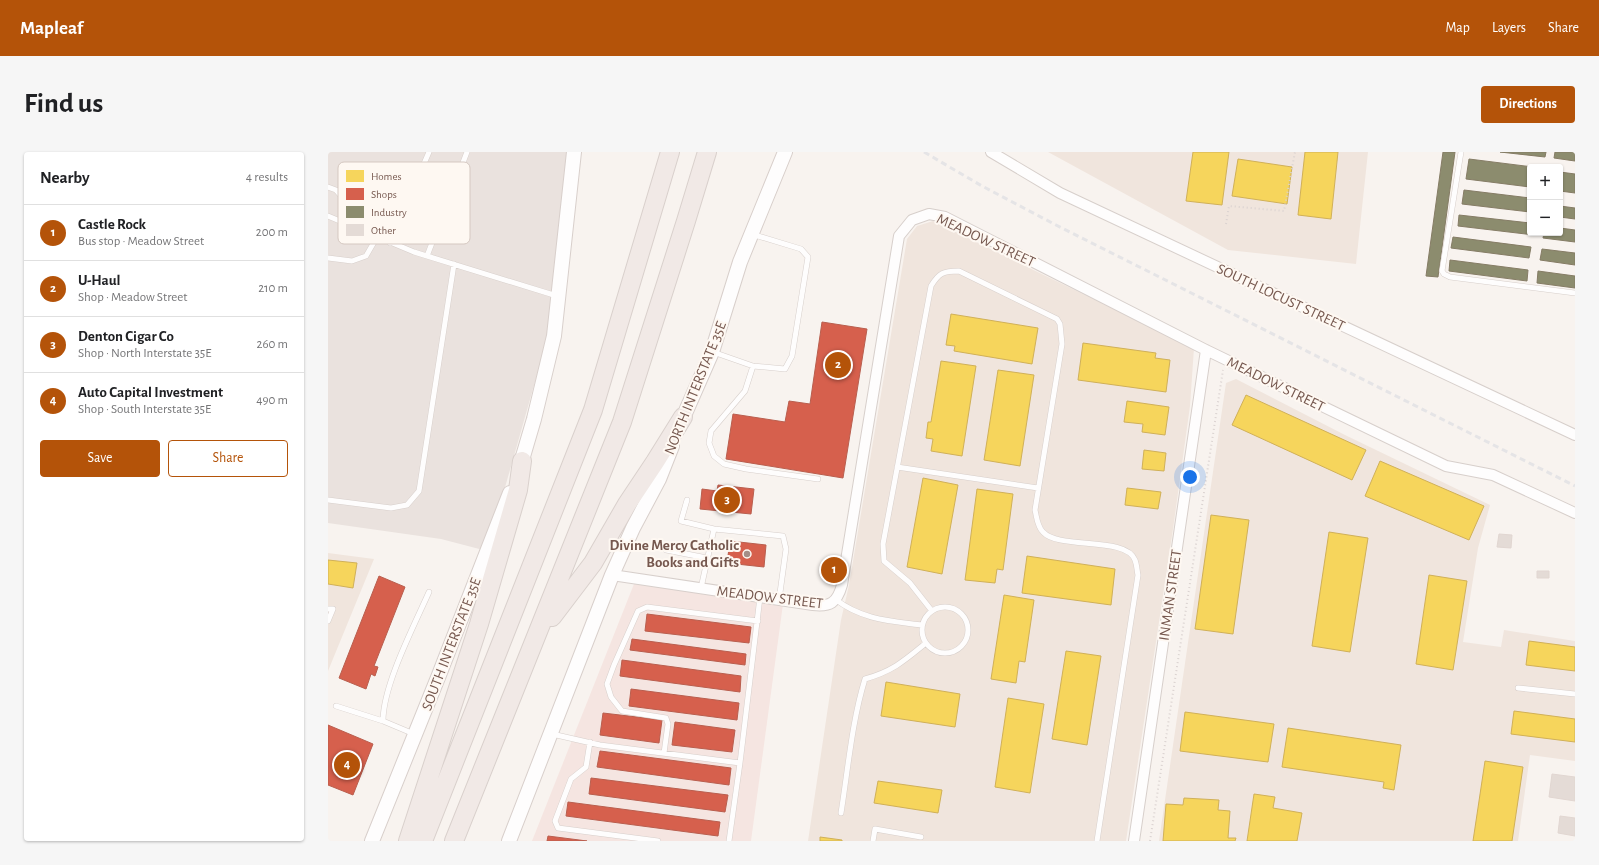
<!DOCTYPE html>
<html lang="en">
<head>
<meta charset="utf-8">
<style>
	:root { --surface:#fff; --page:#f6f6f6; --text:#202124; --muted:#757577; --line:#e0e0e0; --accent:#b45309 }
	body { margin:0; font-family:"Alegreya Sans",sans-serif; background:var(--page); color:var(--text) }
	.controls { position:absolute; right:12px; top:12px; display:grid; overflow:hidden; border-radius:4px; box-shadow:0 1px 3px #0004 }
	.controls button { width:36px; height:36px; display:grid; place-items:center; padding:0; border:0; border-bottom:1px solid var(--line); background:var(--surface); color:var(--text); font:20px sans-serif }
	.you { position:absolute; left:862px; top:325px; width:14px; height:14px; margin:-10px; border:3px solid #fff; border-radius:50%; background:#1a73e8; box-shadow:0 0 0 6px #1a73e833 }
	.badge { display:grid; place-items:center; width:26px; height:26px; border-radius:50%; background:var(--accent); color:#fff; font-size:13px; font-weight:700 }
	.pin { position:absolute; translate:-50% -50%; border:2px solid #fff; box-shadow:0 1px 4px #0006 }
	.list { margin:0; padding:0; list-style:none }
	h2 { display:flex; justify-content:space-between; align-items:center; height:52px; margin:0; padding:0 16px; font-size:17px }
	h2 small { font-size:13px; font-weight:400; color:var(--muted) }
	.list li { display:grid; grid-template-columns:26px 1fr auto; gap:12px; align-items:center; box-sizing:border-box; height:56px; padding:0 16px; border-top:1px solid var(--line) }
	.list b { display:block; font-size:15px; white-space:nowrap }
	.list p { margin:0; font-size:13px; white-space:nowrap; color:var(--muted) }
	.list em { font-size:13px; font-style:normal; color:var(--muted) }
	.actions { display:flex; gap:8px; padding:12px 16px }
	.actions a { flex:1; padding:9px 0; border:1px solid var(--accent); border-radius:4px; text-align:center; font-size:14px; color:var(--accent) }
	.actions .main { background:var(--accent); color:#fff }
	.map { position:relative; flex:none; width:1247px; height:689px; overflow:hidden; border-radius:4px }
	header { display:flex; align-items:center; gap:24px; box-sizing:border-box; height:56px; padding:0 20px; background:var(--accent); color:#fff }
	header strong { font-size:19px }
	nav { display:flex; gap:22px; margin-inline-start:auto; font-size:14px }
	.intro { display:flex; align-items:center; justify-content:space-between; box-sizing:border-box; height:96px; padding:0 24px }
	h1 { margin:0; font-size:28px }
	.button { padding:10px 18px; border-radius:4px; background:var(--accent); color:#fff; font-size:14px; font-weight:700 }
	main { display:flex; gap:24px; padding:0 24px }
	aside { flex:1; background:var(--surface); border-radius:4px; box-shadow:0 1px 3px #0004 }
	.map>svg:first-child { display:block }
	.residential { fill:#f0e5dd }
	.commercial { fill:#f5e5e1 }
	.industrial { fill:#eae2de }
	.homes { fill:#f6d55c; stroke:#d0b058 }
	.shops { fill:#d6604d; stroke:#b95e4e }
	.industry { fill:#8c8c6e; stroke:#857c65 }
	.building { fill:#e4dbd6; stroke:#e1d6d1 }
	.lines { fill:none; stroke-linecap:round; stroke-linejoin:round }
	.service-casing { stroke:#d7cfcb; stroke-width:6 }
	.minor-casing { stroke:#d7cfcb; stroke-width:12 }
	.secondary-casing { stroke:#d8cfcb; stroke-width:16 }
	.motorway-casing { stroke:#d9d0cc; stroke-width:20 }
	.path { stroke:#dad2d0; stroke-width:2; stroke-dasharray:1 3; stroke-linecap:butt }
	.service { stroke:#fefdfd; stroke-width:5 }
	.minor { stroke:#fefdfd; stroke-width:10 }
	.secondary { stroke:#fefdfd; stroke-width:14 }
	.motorway { stroke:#f1e9e6; stroke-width:18 }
	.rail { stroke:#e5e4e6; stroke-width:3; stroke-dasharray:6 4; stroke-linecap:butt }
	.poi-dot { fill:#a48e87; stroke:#fef8f2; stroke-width:1.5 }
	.labels { text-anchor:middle; stroke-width:4; stroke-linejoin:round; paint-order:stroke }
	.street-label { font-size:15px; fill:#76584f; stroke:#fef8f2 }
	.poi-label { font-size:15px; font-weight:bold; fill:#76584f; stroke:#fef8f2; text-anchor:end }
	.key { fill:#fef8f2; stroke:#d5c8c1; stroke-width:1 }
	.key-label { font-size:11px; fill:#76584f }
</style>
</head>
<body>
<header>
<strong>Mapleaf</strong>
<nav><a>Map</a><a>Layers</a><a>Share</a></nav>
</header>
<div class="intro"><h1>Find us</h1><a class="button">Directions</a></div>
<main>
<aside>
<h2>Nearby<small>4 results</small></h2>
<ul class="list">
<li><span class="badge">1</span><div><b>Castle Rock</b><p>Bus stop · Meadow Street</p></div><em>200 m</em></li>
<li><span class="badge">2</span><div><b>U-Haul</b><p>Shop · Meadow Street</p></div><em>210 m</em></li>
<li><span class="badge">3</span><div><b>Denton Cigar Co</b><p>Shop · North Interstate 35E</p></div><em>260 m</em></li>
<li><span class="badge">4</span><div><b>Auto Capital Investment</b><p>Shop · South Interstate 35E</p></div><em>490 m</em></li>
</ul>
<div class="actions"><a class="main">Save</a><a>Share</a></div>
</aside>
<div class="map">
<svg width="1247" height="689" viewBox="0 0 1247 689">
	<rect width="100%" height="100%" fill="#f8f3ef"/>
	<path class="residential" d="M 720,0 L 1040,0 L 1028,112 L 900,98 Z
		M 605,69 L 866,196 L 862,254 L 845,377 L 798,689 L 480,689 L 513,468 L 521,433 L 579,87 L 589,74 Z
		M 908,227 L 1017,283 L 1162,353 L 1150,396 L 1135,490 L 1173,495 L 1176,478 L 1247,489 L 1247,609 L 1202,603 L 1190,689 L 831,689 L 898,231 Z
		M 0,401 L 46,407 L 0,519 Z"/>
	<path class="commercial" d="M 306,432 L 455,452 L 423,689 L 204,689 Z"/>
	<path class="industrial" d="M 0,0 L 250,0 L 231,145 L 159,399 L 113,387 L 0,371 Z"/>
	<path class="homes" d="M 865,0 L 901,0 L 894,53 L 858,49 Z
		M 977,0 L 1010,0 L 1003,67 L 970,63 Z
		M 910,7 L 964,15 L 959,52 L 904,44 Z
		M 623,162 L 710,176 L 704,212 L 626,199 L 627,194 L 618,193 Z
		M 755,191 L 828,201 L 827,206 L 842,208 L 838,240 L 750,228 Z
		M 613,209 L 648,214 L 634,304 L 603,299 L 605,287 L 598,286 L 600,270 L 603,270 Z
		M 670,218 L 706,223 L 692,314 L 656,308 Z
		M 918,243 L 1038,298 L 1024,328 L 904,273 Z
		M 799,249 L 841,255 L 837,283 L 814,280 L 815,272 L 796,270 Z
		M 816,298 L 838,301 L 836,319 L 814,317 Z
		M 1052,309 L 1156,354 L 1141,388 L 1037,344 Z
		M 595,326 L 630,333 L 614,422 L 579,415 Z
		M 799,336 L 833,340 L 830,357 L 797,353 Z
		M 649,337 L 685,342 L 675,418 L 669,417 L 667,431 L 637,428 Z
		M 883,363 L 921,368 L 905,482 L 867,477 Z
		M 1001,380 L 1040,386 L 1022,500 L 984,494 Z
		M 699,404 L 787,417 L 783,453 L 694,441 Z
		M 0,408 L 29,411 L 25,436 L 0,432 Z
		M 1101,423 L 1139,429 L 1125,518 L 1088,512 Z
		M 676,443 L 706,448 L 697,510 L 691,509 L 688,531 L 663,527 Z
		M 1201,489 L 1247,495 L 1247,519 L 1198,513 Z
		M 738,499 L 773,504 L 759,593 L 724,587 Z
		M 558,530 L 632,542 L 627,575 L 553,564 Z
		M 680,546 L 716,552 L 702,641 L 667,635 Z
		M 1186,559 L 1247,567 L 1247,590 L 1183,582 Z
		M 857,560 L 946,572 L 940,610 L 852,599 Z
		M 960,576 L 1073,593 L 1066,638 L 1055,636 L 1056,630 L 954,615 Z
		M 1157,609 L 1195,615 L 1184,689 L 1145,689 Z
		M 550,629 L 614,638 L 610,661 L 546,651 Z
		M 926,642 L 947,645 L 945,656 L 974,661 L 969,689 L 919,689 Z
		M 856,646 L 891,648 L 890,658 L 902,659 L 900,686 L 908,686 L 907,689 L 835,689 L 838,652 L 855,653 Z
		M 492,685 L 514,688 L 514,689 L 492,689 Z"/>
	<path class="shops" d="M 494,170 L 539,177 L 515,326 L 398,307 L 405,262 L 457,270 L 461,249 L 482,252 Z
		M 390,333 L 426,337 L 423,362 L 372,357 L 374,337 L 389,339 Z
		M 402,389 L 438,393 L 436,415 L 399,411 Z
		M 51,424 L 77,435 L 46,514 L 50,515 L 47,524 L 43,522 L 38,537 L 11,526 Z
		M 319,462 L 423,475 L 421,491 L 317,479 Z
		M 304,487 L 418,502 L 417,513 L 302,498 Z
		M 294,508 L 413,524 L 412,540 L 292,524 Z
		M 303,537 L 411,551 L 409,568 L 301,554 Z
		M 275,561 L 334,568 L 331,591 L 272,583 Z
		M 347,570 L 407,578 L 404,600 L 344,593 Z
		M 0,573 L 45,592 L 25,643 L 0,633 Z
		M 272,599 L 403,616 L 401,633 L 269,615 Z
		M 263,626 L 400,643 L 397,660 L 261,642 Z
		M 240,650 L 392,670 L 390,684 L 238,664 Z
		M 220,684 L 259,689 L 219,689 Z"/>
	<path class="industry" d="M 1115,0 L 1127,0 L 1110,125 L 1098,124 Z
		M 1172,0 L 1218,0 L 1217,5 Z
		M 1227,0 L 1247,0 L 1247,9 L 1226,6 Z
		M 1141,7 L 1205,15 L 1202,15 L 1202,35 L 1138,27 Z
		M 1232,20 L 1247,22 L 1247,41 L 1232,39 Z
		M 1136,38 L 1202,46 L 1202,60 L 1134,52 Z
		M 1232,54 L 1247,56 L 1247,67 L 1232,65 Z
		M 1131,63 L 1202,71 L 1202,81 L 1207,81 L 1206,83 L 1130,74 Z
		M 1232,76 L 1247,78 L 1247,90 L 1215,86 L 1216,81 L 1232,81 Z
		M 1125,85 L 1203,95 L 1201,106 L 1123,96 Z
		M 1214,97 L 1247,101 L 1247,113 L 1212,108 Z
		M 1122,108 L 1200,118 L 1199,129 L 1121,119 Z
		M 1210,119 L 1247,124 L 1247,136 L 1209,131 Z"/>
	<path class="building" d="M 1171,382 L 1184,383 L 1183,396 L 1169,395 Z
		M 1209,419 L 1221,419 L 1221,426 L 1209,426 Z
		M 1224,622 L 1247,625 L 1247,649 L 1221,645 Z
		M 1232,664 L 1247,666 L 1247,684 L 1230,681 Z"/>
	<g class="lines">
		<defs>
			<path id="service" d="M 1133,0 L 1114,119 L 1116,122 L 1122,125 L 1247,141
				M 0,35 L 8,38 L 21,53 L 70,72 L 62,91
				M 0,64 L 86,100 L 229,144
				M 70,72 L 101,0
				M 99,104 L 139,0
				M 0,106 L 24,109 L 38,104 L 49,85
				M 385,200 L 425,214 L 457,217 L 464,204 L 480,105 L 473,97 L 430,84 L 425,81
				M 425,214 L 417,239 L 383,279 L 381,291 L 386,304 L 396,312 L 418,317 L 490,327
				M 569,315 L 710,336
				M 0,348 L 63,356 L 79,353 L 91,339 L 126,112
				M 359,348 L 353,369 L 386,377
				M 338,398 L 379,406
				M 373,436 L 386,377 L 455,384 L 458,397 L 451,448
				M 507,447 C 534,468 563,469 594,473
				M594 478a23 23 0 1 1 46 0a23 23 0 1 1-46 0Z
				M 0,457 L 5,457 L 0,469
				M 604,459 L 582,431 L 556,409 L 555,392 L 603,134 C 611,121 615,119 631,119 L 729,167 L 732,172 L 734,192 L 707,358 C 709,366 709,374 715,380 C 731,398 798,384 807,408 C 809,413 809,419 810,423 L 769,689
				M 1190,536 L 1247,542
				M 8,554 L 55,569
				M 86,582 L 55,569 C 55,533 86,474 101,440
				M 224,582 L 272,593 L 412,611 L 432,445
				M 262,590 L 258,615 L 243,627 L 227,669 L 230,676 L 330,689
				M 336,601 L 340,572 L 338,566 L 294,559 L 283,545 L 279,532 L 286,513 L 310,459 L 319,455 L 430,469
				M 513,661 C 520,617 524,569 537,527 C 565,519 576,509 598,491
				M 401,689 L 412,611
				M 545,689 L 547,677 L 593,685"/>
			<path id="minor" d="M 663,0 L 732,41 L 1247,283
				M 284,423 L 485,453 C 502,455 509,451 514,433 L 571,84 L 584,68 L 601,62 L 617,65 L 878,198 L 1118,314 L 1165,323 L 1247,361
				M 806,689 L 878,198"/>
			<path id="secondary" d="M 351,275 L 384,200 L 412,110 L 457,0
				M 191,318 L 206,267 L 226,184 L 246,0
				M 44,689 L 111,523 L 182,341
				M 181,689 L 284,423 L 305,376 L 331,327 L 344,294"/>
			<path id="motorway" d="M 224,465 L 265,411 L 299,352 L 327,310 L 355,265
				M 80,689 L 151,472 L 190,338 L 194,309
				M 95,689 L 265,258 L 342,0
				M 126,689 L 294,270 L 358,69 L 379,0"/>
		</defs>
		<use href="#service" class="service-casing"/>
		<use href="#minor" class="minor-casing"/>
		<use href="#secondary" class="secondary-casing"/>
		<use href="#motorway" class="motorway-casing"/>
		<path class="path" d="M 898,72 L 901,54 L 956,59 L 967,0
			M 822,689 L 895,218"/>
		<use href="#service" class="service"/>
		<use href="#minor" class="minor"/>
		<use href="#secondary" class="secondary"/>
		<use href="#motorway" class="motorway"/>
		<path class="rail" d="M 596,0 L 654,34 L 728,73 L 1247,334"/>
	</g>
	<circle class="poi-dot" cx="419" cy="402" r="4"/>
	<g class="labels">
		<g class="street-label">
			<text transform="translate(658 88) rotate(25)" y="5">MEADOW STREET</text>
			<text transform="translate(953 145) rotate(25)" y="5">SOUTH LOCUST STREET</text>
			<text transform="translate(948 232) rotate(26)" y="5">MEADOW STREET</text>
			<text transform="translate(367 236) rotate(-68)" y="5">NORTH INTERSTATE 35E</text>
			<text transform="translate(842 443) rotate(-82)" y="5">INMAN STREET</text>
			<text transform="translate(442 445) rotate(7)" y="5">MEADOW STREET</text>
			<text transform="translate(123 492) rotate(-69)" y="5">SOUTH INTERSTATE 35E</text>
		</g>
		<g class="poi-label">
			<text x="411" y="398">Divine Mercy Catholic<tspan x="411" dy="17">Books and Gifts</tspan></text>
		</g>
	</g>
	<rect x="10" y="10" width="132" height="82" rx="6" class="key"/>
	<rect x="18" y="18" width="18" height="12" fill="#f6d55c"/>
	<rect x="18" y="36" width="18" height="12" fill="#d6604d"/>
	<rect x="18" y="54" width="18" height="12" fill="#8c8c6e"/>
	<rect x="18" y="72" width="18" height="12" fill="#e4dbd6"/>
	<g class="key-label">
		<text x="43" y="28">Homes</text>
		<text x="43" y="46">Shops</text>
		<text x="43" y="64">Industry</text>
		<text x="43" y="82">Other</text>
	</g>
</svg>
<div class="controls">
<button>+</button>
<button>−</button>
</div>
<div class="you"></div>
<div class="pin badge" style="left:506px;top:418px">1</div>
<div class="pin badge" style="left:510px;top:213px">2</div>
<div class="pin badge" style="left:399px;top:348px">3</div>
<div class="pin badge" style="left:19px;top:613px">4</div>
</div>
</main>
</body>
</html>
